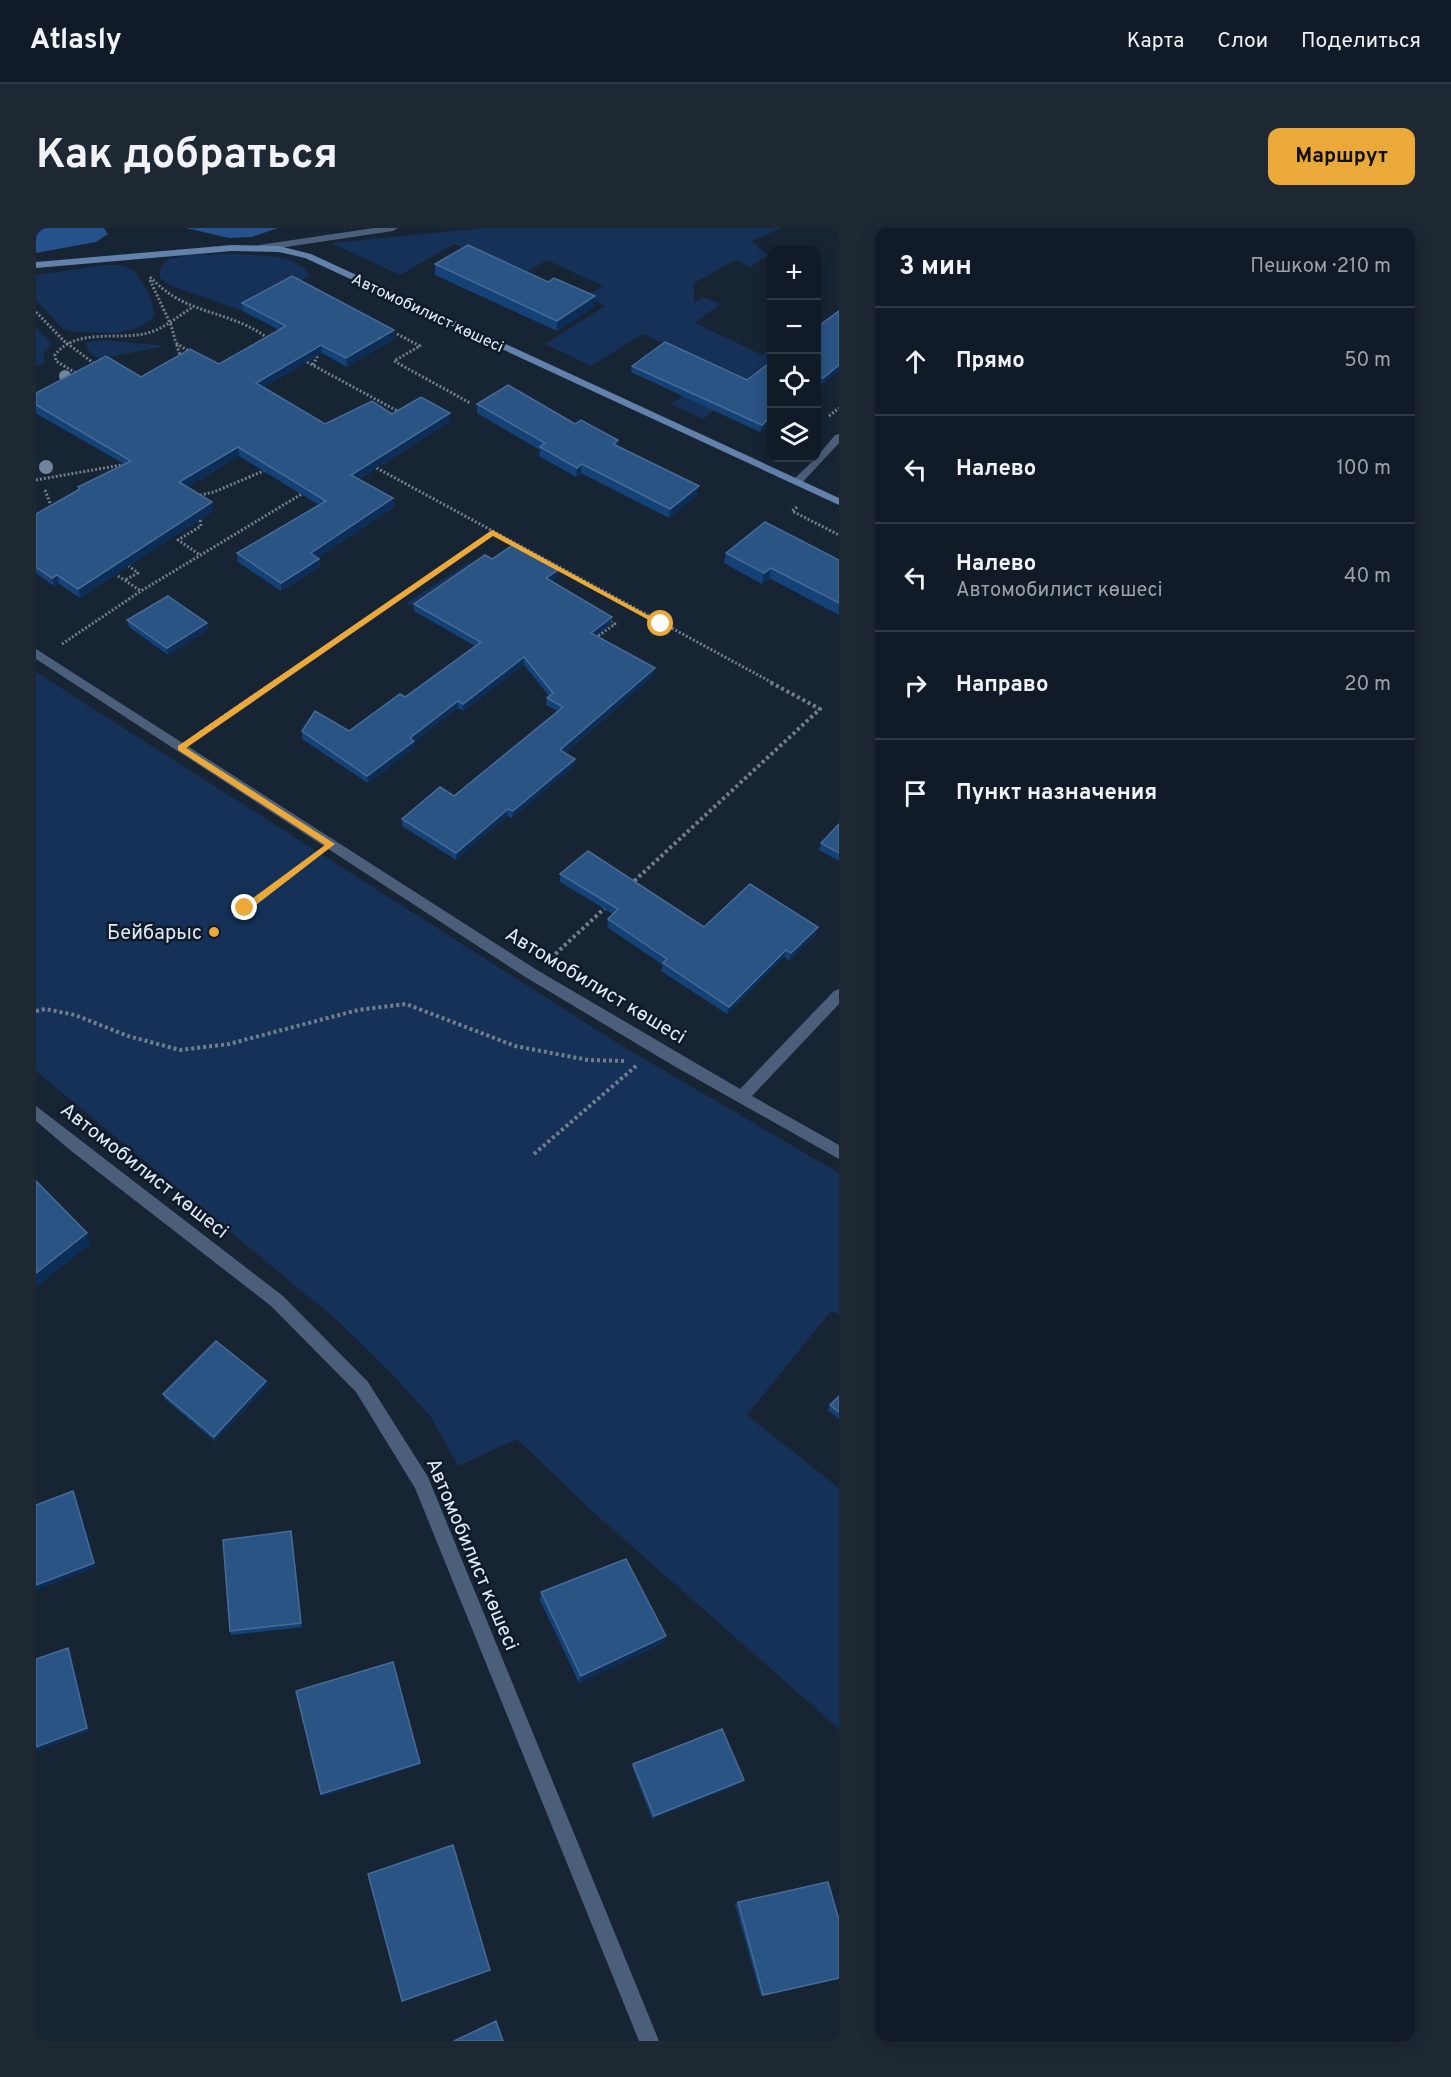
<!DOCTYPE html>
<html lang="ru">
<head>
<meta charset="utf-8">
<style>
	:root { --surface:#111b27; --page:#1e2833; --text:#f1f3f6; --muted:#9ca1a7; --line:#303944; --accent:#eba93a }
	body { margin:0; font-family:Overpass,sans-serif; background:var(--page); color:var(--text) }
	.controls { position:absolute; right:18px; top:18px; display:grid; overflow:hidden; border-radius:12px; box-shadow:0 3px 15px #0003 }
	.controls button { width:54px; height:54px; display:grid; place-items:center; padding:0; border:0; border-bottom:2px solid var(--line); background:var(--surface); color:var(--text); font:30px sans-serif }
	.stop { position:absolute; width:18px; height:18px; margin:-14px; border:4px solid #eba93a; border-radius:50%; background:#fff }
	.stop.end { background:#eba93a; border-color:#fff; box-shadow:0 2px 6px #0008 }
	.list { margin:0; padding:0; list-style:none }
	h2 { display:flex; justify-content:space-between; align-items:center; height:78px; margin:0; padding:0 24px; font-size:26px }
	h2 small { font-size:20px; font-weight:400; color:var(--muted) }
	.list li { display:grid; grid-template-columns:39px 1fr auto; gap:18px; align-items:center; box-sizing:border-box; height:108px; padding:0 24px; border-top:2px solid var(--line) }
	.list b { display:block; font-size:22px; white-space:nowrap }
	.list p { margin:0; font-size:20px; white-space:nowrap; color:var(--muted) }
	.list em { font-size:20px; font-style:normal; color:var(--muted) }
	.icon { flex:none; width:33px; height:33px; fill:none; stroke:currentColor; stroke-width:2; stroke-linecap:round; stroke-linejoin:round }
	.map { position:relative; flex:none; width:803px; height:1813px; overflow:hidden; border-radius:12px }
	header { display:flex; align-items:center; gap:36px; box-sizing:border-box; height:84px; padding:0 30px; background:var(--surface); border-bottom:2px solid var(--line) }
	header strong { font-size:28px }
	nav { display:flex; gap:33px; margin-inline-start:auto; font-size:21px }
	.intro { display:flex; align-items:center; justify-content:space-between; box-sizing:border-box; height:144px; padding:0 36px }
	h1 { margin:0; font-size:42px }
	.button { padding:15px 27px; border-radius:12px; background:var(--accent); color:#111; font-size:21px; font-weight:700 }
	main { display:flex; gap:36px; padding:0 36px }
	aside { flex:1; background:var(--surface); border-radius:12px; box-shadow:0 3px 15px #0003 }
	.map>svg:first-child { display:block }
	.green { fill:#153157 }
	.forest { fill:#25518c }
	.lines { fill:none; stroke-linecap:round; stroke-linejoin:round }
	.path-far1 { stroke:#737e8c; stroke-width:3; stroke-dasharray:2 2; stroke-linecap:butt }
	.path { stroke:#737e8c; stroke-width:4; stroke-dasharray:3 3; stroke-linecap:butt }
	.lane { fill:#4c5f7a; fill-rule:evenodd }
	.street { fill:#4c5f7a; fill-rule:evenodd }
	.secondary { fill:#6281ab; fill-rule:evenodd }
	.tree { fill:#70849e }
	.wall { fill:#144277 }
	.shaded-wall { fill:#0c2e56 }
	.building { fill:#2a5484; stroke:#476b96; stroke-width:1.5 }
	.route { fill:#eba93a }
	.poi-dot { fill:#eba93a; stroke:#0e1a2a; stroke-width:2 }
	.labels { text-anchor:middle; stroke-width:5; stroke-linejoin:round; paint-order:stroke }
	.far-street-label { font-size:16px; fill:#e1eaf5; stroke:#0e1a2a }
	.poi-label { font-size:20px; fill:#e1eaf5; stroke:#0e1a2a; text-anchor:end }
	.street-label { font-size:20px; fill:#e1eaf5; stroke:#0e1a2a }
</style>
</head>
<body>
<header>
<strong>Atlasly</strong>
<nav><a>Карта</a><a>Слои</a><a>Поделиться</a></nav>
</header>
<div class="intro"><h1>Как добраться</h1><a class="button">Маршрут</a></div>
<main>
<div class="map">
<svg width="803" height="1813" viewBox="0 0 803 1813">
	<rect width="100%" height="100%" fill="#172434"/>
	<path class="green" d="M 447,0 L 746,0 L 715,13 L 732,27 L 714,39 L 700,32 L 658,55 L 658,75 L 667,69 L 684,76 L 659,95 L 726,127 L 735,120 L 735,133 L 731,137 L 735,139 L 667,191 L 635,176 L 684,143 L 607,106 L 555,138 L 509,116 L 569,78 L 550,68 L 567,58 L 511,32 L 484,48 L 418,16 L 364,47 L 295,15 Z
		M 205,26 C 228,29 261,25 274,48 L 207,83 L 133,57 L 124,50 L 124,41 L 130,32 L 151,27 Z
		M 70,37 C 80,37 90,36 97,43 C 107,52 120,77 118,89 L 102,100 L 81,105 L 38,104 L 27,101 L 0,72 L 0,47 Z
		M 0,99 L 16,116 L 8,126 L 8,136 L 0,138 Z
		M 67,112 L 130,118 L 63,131 L 54,125 L 49,114 Z
		M 434,334 L 444,340 L 397,364 L 375,378 L 370,375 Z
		M 0,444 L 586,818 L 803,945 L 803,1087 L 795,1083 L 711,1187 L 803,1260 L 803,1501 L 556,1283 L 481,1211 L 422,1238 L 395,1189 L 356,1146 L 302,1093 L 0,843 Z"/>
	<path class="forest" d="M 0,0 L 68,0 L 72,6 L 60,14 L 0,25 Z
		M 150,0 L 242,0 L 216,9 L 193,10 Z"/>
	<g class="lines">
		<path class="path-far1" d="M 114,49 C 123,58 132,66 144,72 C 175,88 205,89 234,112
			M 114,52 L 135,97 L 140,115
			M 0,84 L 28,113 L 60,137
			M 361,106 L 384,118 L 358,133 L 434,175
			M 145,130 L 140,115 L 154,124
			M 271,134 L 365,185
			M 277,137 L 282,127 L 279,126
			M 43,147 L 20,133 L 19,127 C 40,99 83,113 112,105 C 129,100 142,88 157,79
			M 793,188 L 803,180
			M 337,238 L 735,454
			M 0,252 L 91,236
			M 9,262 L 16,280
			M 160,268 L 178,264 L 232,241
			M 761,279 L 756,283 L 803,307
			M 164,292 L 165,298 L 142,312 L 164,327
			M 89,335 L 102,345 L 89,352
			M 82,348 L 105,363
			M 559,410 L 579,396 L 572,392
			M 26,416 L 105,363 L 269,264
			M 238,454 L 456,305"/>
		<path class="path" d="M 164,505 L 240,453
			M 594,657 L 784,481 L 732,453
			M 198,689 L 274,632
			M 515,730 L 571,678
			M 0,783 L 9,781 L 39,787 L 92,808 L 144,822 L 193,816 L 322,782 L 370,776 L 479,818 L 552,832 L 591,833
			M 498,926 L 600,838"/>
		<path class="lane" d="M 0,878 L 247,1068 L 332,1154 L 392,1249 L 623,1813 L 603,1813 L 379,1260 L 320,1164 L 235,1078 L 34,922 L 0,893 Z"/>
		<path class="street" d="M 338,0 L 362,0 L 357,3 L 223,23 L 218,20 L 223,17 Z
			M 803,206 L 803,215 L 765,256 L 757,256 L 757,252 L 780,230 L 799,207 Z
			M 0,421 L 501,742 L 704,861 L 798,763 L 803,761 L 803,776 L 716,868 L 803,917 L 803,931 L 638,838 L 491,750 L 0,431 Z"/>
		<path class="secondary" d="M 196,17 L 243,18 L 275,26 L 803,270 L 803,277 L 269,30 L 243,24 L 196,23 L 0,40 L 0,34 Z"/>
	</g>
	<g class="tree">
		<circle cx="29" cy="148" r="6"/>
		<circle cx="10" cy="239" r="7"/>
	</g>
	<path class="wall" d="M 399,36 L 558,79 L 521,103 L 399,47 Z
		M 206,75 L 359,110 L 311,139 L 286,125 L 228,159 L 289,196 L 356,186 L 414,194 L 323,251 L 357,270 L 358,279 L 282,330 L 283,331 L 284,339 L 245,363 L 202,334 L 201,325 L 283,277 L 203,228 L 151,259 L 177,283 L 44,370 L 23,356 L 18,358 L 0,345 L 0,286 L 42,262 L 42,259 L 88,236 L 1,186 L 0,186 L 0,165 L 105,149 L 183,136 L 243,102 L 207,83 Z
		M 803,83 L 786,157 L 781,155 L 780,156 Z
		M 596,138 L 735,194 L 724,204 L 595,144 Z
		M 441,176 L 539,196 L 582,212 L 581,218 L 661,267 L 633,290 L 545,245 L 540,249 L 503,228 L 504,222 L 441,185 Z
		M 690,325 L 803,332 L 803,387 L 733,350 L 726,356 L 688,335 Z
		M 456,331 L 521,349 L 516,353 L 575,396 L 560,408 L 617,448 L 529,525 L 539,531 L 538,538 L 476,590 L 471,588 L 420,632 L 366,598 L 366,591 L 418,568 L 522,483 L 510,477 L 511,470 L 513,468 L 488,437 L 427,483 L 422,480 L 378,514 L 378,520 L 332,555 L 266,511 L 266,503 L 313,503 L 369,469 L 439,418 L 378,383 L 378,376 Z
		M 91,392 L 171,395 L 172,402 L 132,427 L 93,399 Z
		M 803,596 L 803,633 L 783,622 L 785,615 Z
		M 524,646 L 668,699 L 780,706 L 753,733 L 748,729 L 691,786 L 625,743 L 627,737 L 571,699 L 572,691 L 577,686 L 524,654 Z
		M 230,1153 L 231,1158 L 179,1213 L 129,1171 L 127,1166 Z
		M 803,1168 L 803,1191 L 792,1182 L 794,1177 Z
		M 256,1307 L 266,1399 L 195,1407 L 194,1403 Z
		M 505,1364 L 627,1415 L 543,1455 L 504,1372 Z
		M 597,1536 L 706,1555 L 616,1591 L 596,1538 Z
		M 702,1674 L 803,1692 L 803,1751 L 725,1768 L 699,1676 Z"/>
	<path class="shaded-wall" d="M 559,68 L 558,79 L 521,103 L 521,93 Z
		M 358,102 L 359,110 L 311,139 L 310,130 Z
		M 285,117 L 286,125 L 221,163 L 220,155 Z
		M 803,137 L 803,143 L 786,157 L 787,150 Z
		M 414,185 L 414,194 L 316,255 L 315,247 Z
		M 735,188 L 735,194 L 724,204 L 726,197 Z
		M 202,219 L 203,228 L 145,262 L 143,254 Z
		M 546,236 L 545,245 L 540,249 L 541,240 Z
		M 663,258 L 661,267 L 633,290 L 634,281 Z
		M 357,270 L 358,279 L 276,334 L 275,325 Z
		M 176,274 L 177,283 L 44,370 L 42,361 Z
		M 283,331 L 284,339 L 245,363 L 245,355 Z
		M 735,340 L 733,350 L 726,356 L 728,345 Z
		M 522,342 L 521,349 L 510,358 L 510,350 Z
		M 21,347 L 23,356 L 18,358 L 16,350 Z
		M 576,389 L 575,396 L 554,412 L 555,405 Z
		M 171,395 L 172,402 L 132,427 L 131,420 Z
		M 488,429 L 488,437 L 427,483 L 427,476 Z
		M 619,440 L 617,448 L 524,529 L 524,522 Z
		M 422,473 L 422,480 L 378,514 L 378,520 L 332,555 L 331,548 L 374,510 Z
		M 539,531 L 538,538 L 476,590 L 477,583 Z
		M 472,581 L 471,588 L 420,632 L 420,625 Z
		M 782,699 L 780,706 L 753,733 L 755,725 Z
		M 750,722 L 748,729 L 691,786 L 693,779 Z
		M 51,1005 L 55,1016 L 0,1059 L 0,1045 Z
		M 230,1153 L 231,1158 L 179,1213 L 178,1209 Z
		M 37,1263 L 40,1268 L 60,1339 L 0,1362 L 0,1357 Z
		M 630,1408 L 627,1415 L 543,1455 L 545,1448 Z
		M 32,1420 L 34,1423 L 53,1503 L 0,1523 L 0,1519 Z
		M 384,1535 L 384,1537 L 286,1569 L 285,1566 Z
		M 708,1552 L 706,1555 L 616,1591 L 618,1588 Z
		M 454,1742 L 453,1743 L 366,1774 L 366,1773 Z"/>
	<path class="building" d="M 432,17 L 512,54 L 518,50 L 559,68 L 521,93 L 399,36 Z
		M 256,48 L 358,102 L 310,130 L 285,117 L 220,155 L 289,196 L 336,173 L 356,186 L 385,169 L 414,185 L 315,247 L 357,270 L 275,325 L 283,331 L 245,355 L 201,325 L 290,273 L 202,219 L 143,254 L 176,274 L 42,361 L 21,347 L 16,350 L 0,339 L 0,286 L 44,261 L 42,259 L 95,233 L 0,177 L 0,165 L 70,128 L 105,149 L 154,121 L 183,136 L 250,98 L 206,75 Z
		M 803,83 L 803,137 L 787,150 L 783,148 L 780,150 L 780,100 Z
		M 629,114 L 711,152 L 735,134 L 735,188 L 726,197 L 596,138 Z
		M 472,157 L 539,196 L 545,192 L 582,212 L 577,216 L 663,258 L 634,281 L 546,236 L 541,240 L 504,219 L 509,215 L 441,176 Z
		M 729,294 L 803,332 L 803,375 L 735,340 L 728,345 L 690,325 Z
		M 477,317 L 522,342 L 510,350 L 576,389 L 555,405 L 619,440 L 524,522 L 539,531 L 477,583 L 472,581 L 420,625 L 366,591 L 404,559 L 418,568 L 527,479 L 511,470 L 517,465 L 488,429 L 427,476 L 422,473 L 374,510 L 378,513 L 331,548 L 266,503 L 279,483 L 313,503 L 364,466 L 369,469 L 445,414 L 378,376 L 449,327 L 456,331 Z
		M 132,368 L 171,395 L 131,420 L 91,392 Z
		M 803,596 L 803,625 L 785,615 Z
		M 552,623 L 668,699 L 714,656 L 782,699 L 755,725 L 750,722 L 693,779 L 627,735 L 631,731 L 572,691 L 582,681 L 524,646 Z
		M 0,953 L 51,1005 L 0,1045 Z
		M 180,1113 L 230,1153 L 178,1209 L 127,1166 Z
		M 803,1168 L 803,1184 L 794,1177 Z
		M 37,1263 L 58,1335 L 0,1357 L 0,1277 Z
		M 255,1303 L 265,1395 L 194,1403 L 187,1312 Z
		M 590,1331 L 630,1408 L 545,1448 L 505,1364 Z
		M 32,1420 L 51,1500 L 0,1519 L 0,1431 Z
		M 357,1434 L 384,1535 L 285,1566 L 260,1463 Z
		M 686,1501 L 708,1552 L 618,1588 L 597,1536 Z
		M 417,1617 L 454,1742 L 366,1773 L 332,1646 Z
		M 792,1654 L 803,1692 L 803,1750 L 727,1767 L 702,1674 Z
		M 460,1793 L 467,1813 L 418,1813 Z"/>
	<path class="route" d="M 456,302 L 628,396 L 622,397 L 457,308 L 150,520 L 299,616 L 212,683 L 206,683 L 206,678 L 289,617 L 142,522 L 142,518 Z"/>
	<circle class="poi-dot" cx="178" cy="704" r="6"/>
	<g class="labels">
		<g class="far-street-label">
			<text transform="translate(392 84) rotate(25)" y="6">Автомобилист көшесі</text>
		</g>
		<g class="poi-label">
			<text x="166" y="711">Бейбарыс</text>
		</g>
		<g class="street-label">
			<text transform="translate(560 757) rotate(31)" y="7">Автомобилист көшесі</text>
			<text transform="translate(109 942) rotate(38)" y="7">Автомобилист көшесі</text>
			<text transform="translate(437 1326) rotate(67)" y="7">Автомобилист көшесі</text>
		</g>
	</g>
</svg>
<div class="controls">
<button>+</button>
<button>−</button>
<button><svg class="icon" aria-label="locate" viewBox="0 0 24 24"><circle cx="12" cy="12" r="6"/><path d="M12 2v4M12 18v4M2 12h4M18 12h4"/></svg></button>
<button><svg class="icon" aria-label="layers" viewBox="0 0 24 24"><path d="M12 4l9 5-9 5-9-5zM3 14l9 5 9-5"/></svg></button>
</div>
<div class="stop" style="left:625px;top:396px"></div>
<div class="stop end" style="left:209px;top:680px"></div>
</div>
<aside>
<h2>3 мин<small>Пешком · 210 m</small></h2>
<ul class="list">
<li><svg class="icon" aria-label="ahead" viewBox="0 0 24 24"><path d="M12 20V5M6 11l6-6 6 6"/></svg><div><b>Прямо</b></div><em>50 m</em></li>
<li><svg class="icon" aria-label="left" viewBox="0 0 24 24"><path d="M17 20v-9H6M10 6l-5 5 5 5"/></svg><div><b>Налево</b></div><em>100 m</em></li>
<li><svg class="icon" aria-label="left" viewBox="0 0 24 24"><path d="M17 20v-9H6M10 6l-5 5 5 5"/></svg><div><b>Налево</b><p>Автомобилист көшесі</p></div><em>40 m</em></li>
<li><svg class="icon" aria-label="right" viewBox="0 0 24 24"><path d="M7 20v-9h11M14 6l5 5-5 5"/></svg><div><b>Направо</b></div><em>20 m</em></li>
<li><svg class="icon" aria-label="arrive" viewBox="0 0 24 24"><path d="M6 21V4h12l-3 4 3 4H6"/></svg><div><b>Пункт назначения</b></div></li>
</ul>
</aside>
</main>
</body>
</html>
